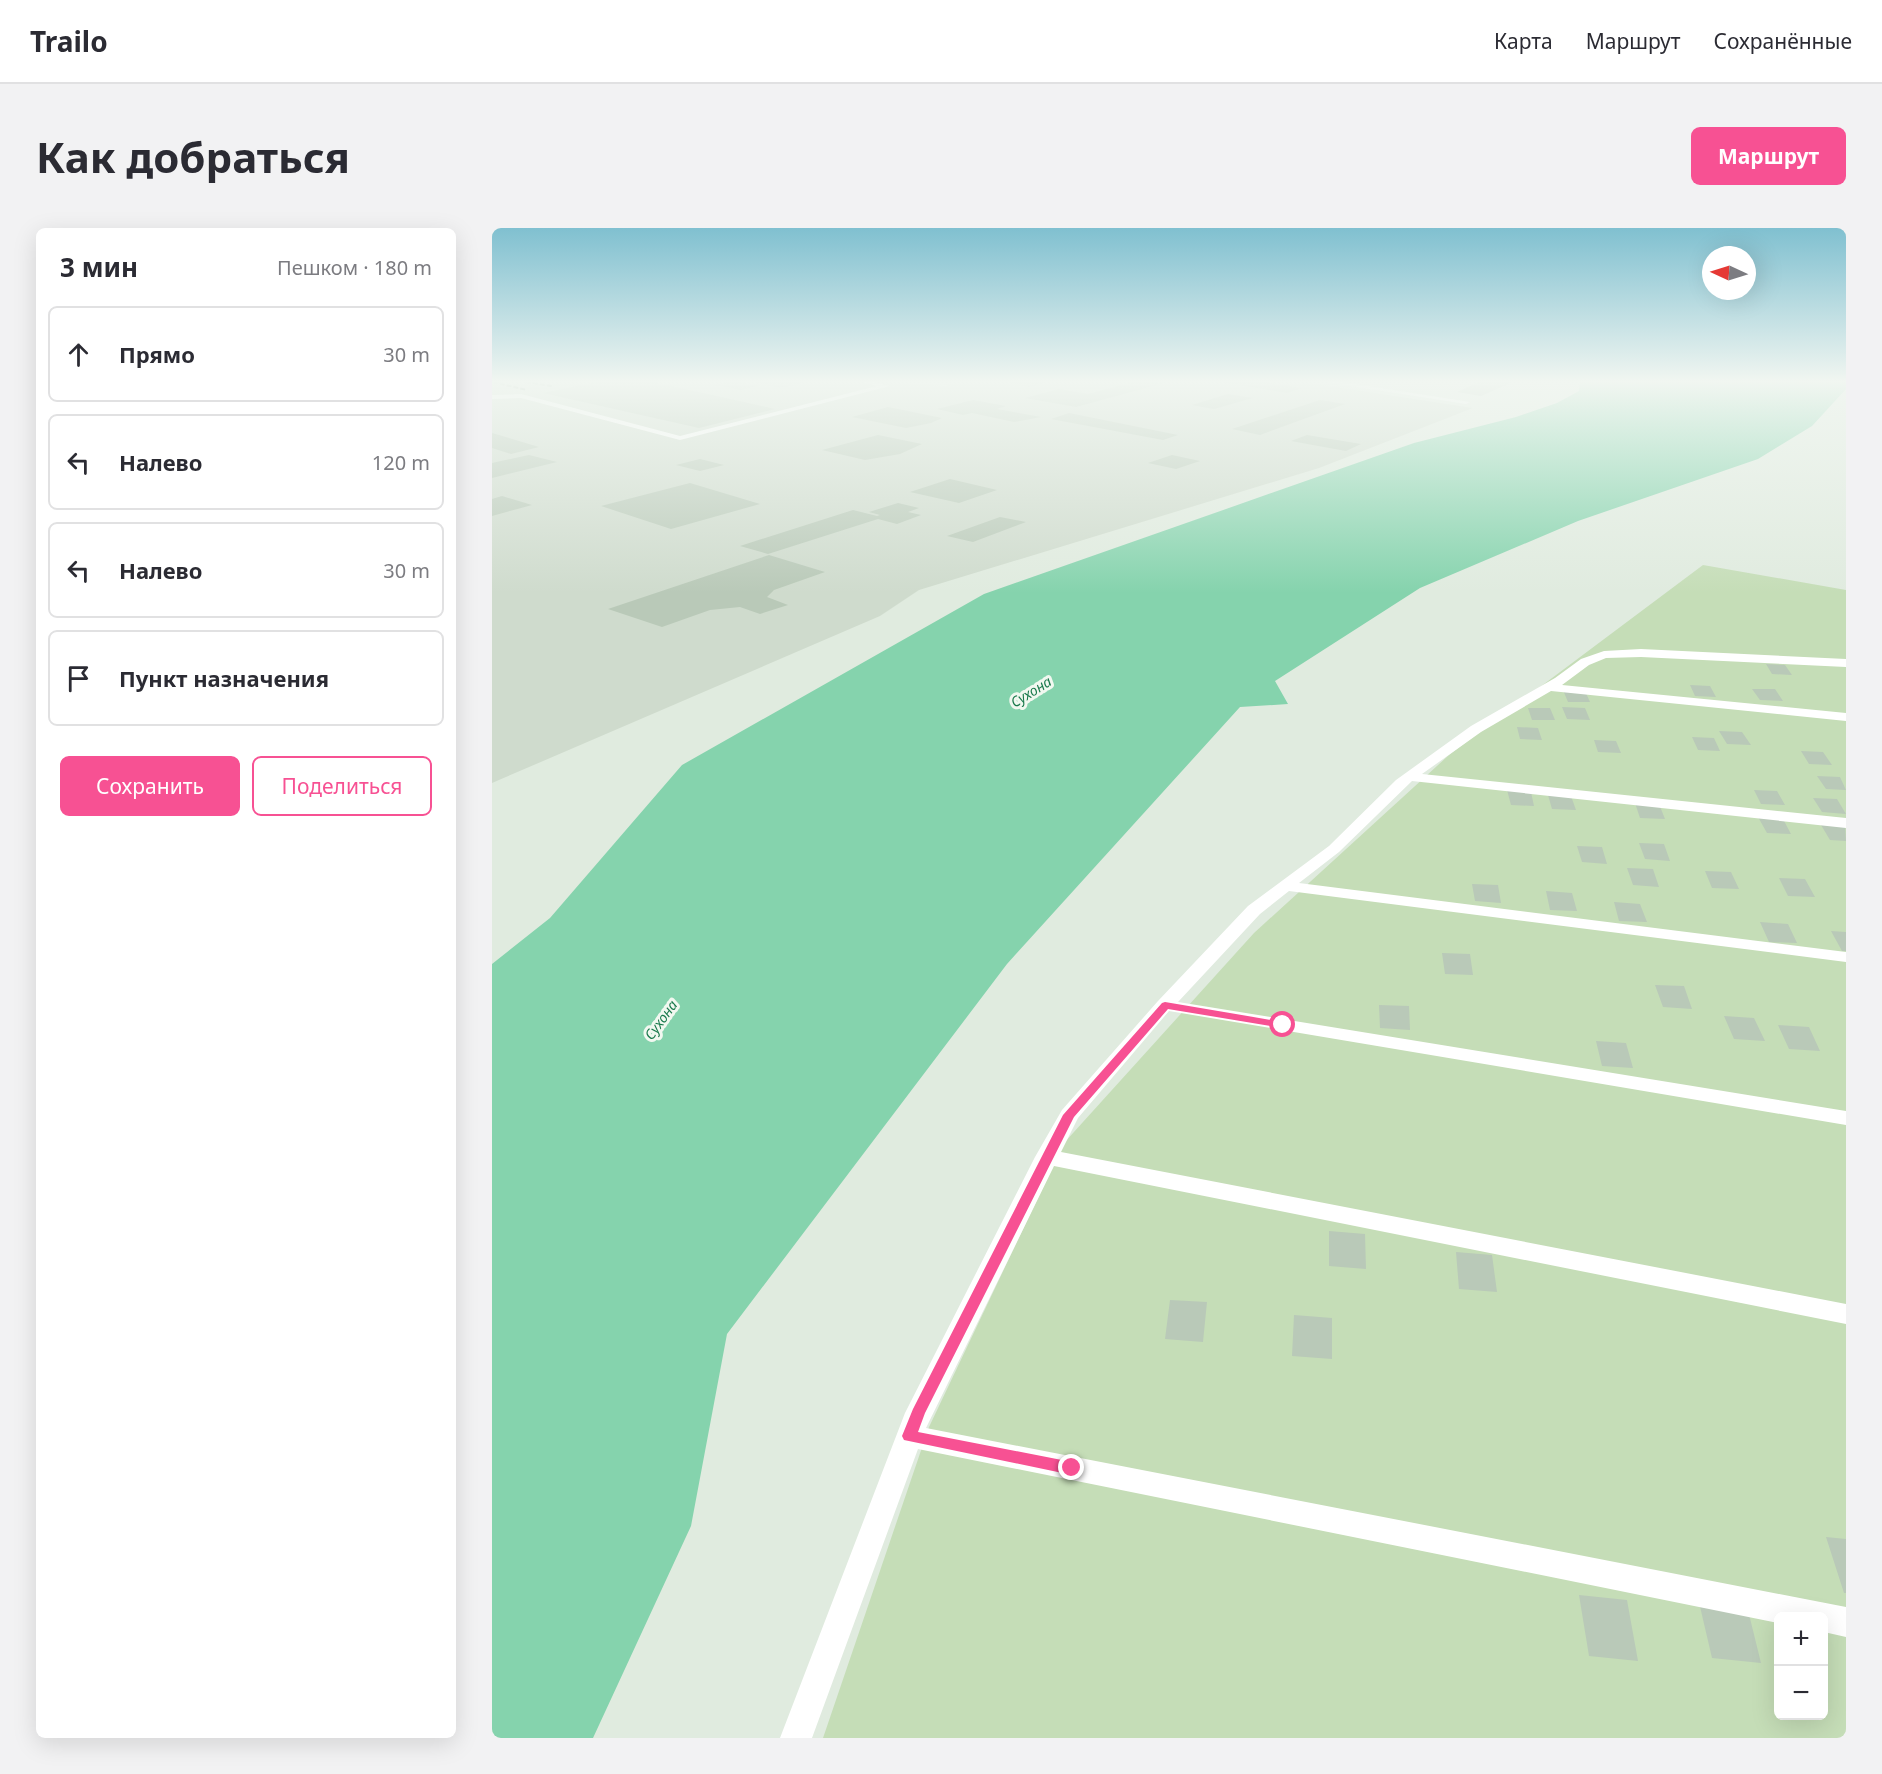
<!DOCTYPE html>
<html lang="ru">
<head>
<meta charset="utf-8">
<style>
	:root { --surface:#fff; --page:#f2f2f3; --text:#2b2b33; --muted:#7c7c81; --line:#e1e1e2; --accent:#f75193 }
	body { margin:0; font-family:"Noto Sans",sans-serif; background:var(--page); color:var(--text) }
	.controls { position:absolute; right:18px; bottom:18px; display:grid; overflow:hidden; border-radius:9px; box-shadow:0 6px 24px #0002 }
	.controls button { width:54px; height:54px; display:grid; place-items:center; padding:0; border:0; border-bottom:2px solid var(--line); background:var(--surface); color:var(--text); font:30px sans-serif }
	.compass { position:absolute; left:1210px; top:18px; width:54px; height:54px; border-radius:50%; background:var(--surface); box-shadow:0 6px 24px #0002; rotate:274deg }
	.stop { position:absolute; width:18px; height:18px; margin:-14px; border:4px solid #f75193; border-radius:50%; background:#fff }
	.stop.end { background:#f75193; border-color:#fff; box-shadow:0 2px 6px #0008 }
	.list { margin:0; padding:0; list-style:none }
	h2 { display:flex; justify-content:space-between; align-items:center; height:78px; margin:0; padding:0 24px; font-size:26px }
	h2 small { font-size:20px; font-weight:400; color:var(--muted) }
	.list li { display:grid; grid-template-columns:39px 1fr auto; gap:18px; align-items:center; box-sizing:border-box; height:96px; margin:0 12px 12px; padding:0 12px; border:2px solid var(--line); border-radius:9px }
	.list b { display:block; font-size:22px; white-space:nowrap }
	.list em { font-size:20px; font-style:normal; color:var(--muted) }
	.actions { display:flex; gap:12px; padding:18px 24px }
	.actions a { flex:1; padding:14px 0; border:2px solid var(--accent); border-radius:9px; text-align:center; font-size:21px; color:var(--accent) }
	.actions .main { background:var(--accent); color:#fff }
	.icon { flex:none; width:33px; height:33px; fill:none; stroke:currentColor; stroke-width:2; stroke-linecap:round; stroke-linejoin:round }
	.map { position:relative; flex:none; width:1354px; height:1510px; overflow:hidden; border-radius:9px }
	header { display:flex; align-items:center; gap:36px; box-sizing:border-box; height:84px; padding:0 30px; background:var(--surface); border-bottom:2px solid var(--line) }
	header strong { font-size:28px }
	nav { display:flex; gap:33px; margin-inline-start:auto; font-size:21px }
	.intro { display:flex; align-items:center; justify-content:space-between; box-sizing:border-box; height:144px; padding:0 36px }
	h1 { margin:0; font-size:42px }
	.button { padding:15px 27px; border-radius:9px; background:var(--accent); color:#fff; font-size:21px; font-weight:700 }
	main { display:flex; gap:36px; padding:0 36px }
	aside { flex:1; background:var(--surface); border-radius:9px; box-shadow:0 6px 24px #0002 }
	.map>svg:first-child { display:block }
	.built { fill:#cfdbcd }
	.green { fill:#c5ddb7; fill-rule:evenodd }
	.water { fill:#85d3ad }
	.building { fill:#b9c9b8 }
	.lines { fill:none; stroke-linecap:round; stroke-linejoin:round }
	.minor { fill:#fff; fill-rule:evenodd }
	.rail { stroke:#5a785d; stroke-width:2; stroke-dasharray:5 2; stroke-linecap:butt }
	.route { fill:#f75193 }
	.labels { text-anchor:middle; stroke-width:6; stroke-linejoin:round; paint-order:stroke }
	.far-water-label { font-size:14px; font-style:italic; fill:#18794b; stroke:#f1f8f0 }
</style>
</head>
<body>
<header>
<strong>Trailo</strong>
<nav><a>Карта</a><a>Маршрут</a><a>Сохранённые</a></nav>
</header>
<div class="intro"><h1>Как добраться</h1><a class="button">Маршрут</a></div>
<main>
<aside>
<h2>3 мин<small>Пешком · 180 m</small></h2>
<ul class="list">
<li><svg class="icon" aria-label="ahead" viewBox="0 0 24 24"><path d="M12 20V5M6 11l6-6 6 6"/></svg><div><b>Прямо</b></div><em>30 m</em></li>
<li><svg class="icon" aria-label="left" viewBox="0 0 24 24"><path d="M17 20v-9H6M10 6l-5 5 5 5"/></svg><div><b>Налево</b></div><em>120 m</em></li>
<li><svg class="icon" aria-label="left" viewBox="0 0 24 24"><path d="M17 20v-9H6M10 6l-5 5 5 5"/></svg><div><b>Налево</b></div><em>30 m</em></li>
<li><svg class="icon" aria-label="arrive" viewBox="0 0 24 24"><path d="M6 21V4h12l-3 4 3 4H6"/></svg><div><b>Пункт назначения</b></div></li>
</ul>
<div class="actions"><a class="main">Сохранить</a><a>Поделиться</a></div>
</aside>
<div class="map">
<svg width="1354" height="1510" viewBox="0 0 1354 1510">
	<rect width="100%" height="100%" fill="#e0ebdf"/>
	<path class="built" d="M 0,154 L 396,154 L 454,158 L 468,154 L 811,154 L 981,180 L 827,240 L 427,362 L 388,388 L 0,555 Z"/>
	<path class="green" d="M 1211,337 L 1354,362 L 1354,1510 L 331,1510 L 437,1199 L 572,915 L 762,705 L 957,527 ZM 1286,1388 L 1332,1388 L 1332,1488 L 1286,1488 Z"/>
	<path class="water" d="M 1088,154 L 1354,154 L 1354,161 L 1320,198 L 1266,231 L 1086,293 L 928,360 L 783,453 L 796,476 L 748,479 L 515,736 L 235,1106 L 199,1298 L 101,1510 L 0,1510 L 0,736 L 58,690 L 190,537 L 492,366 L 922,215 L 1024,189 L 1065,175 L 1087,163 Z"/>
	<path class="building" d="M 104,154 L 161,154 L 283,181 L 207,200 L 51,165 Z
		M 234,154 L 247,154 L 266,158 L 249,162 L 223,157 Z
		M 262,154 L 311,154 L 311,155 L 288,160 Z
		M 516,154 L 552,154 L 552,155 L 537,159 Z
		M 641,154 L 672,155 L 584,179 L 533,170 L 567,161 L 596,166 Z
		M 730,154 L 772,154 L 810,160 L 795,165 Z
		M 987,154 L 1021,154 L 989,168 L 965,164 Z
		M 736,166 L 761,170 L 722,181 L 700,177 Z
		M 481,172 L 514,178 L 505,181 L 549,189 L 522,194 L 480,185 L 471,187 L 445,181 Z
		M 828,172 L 853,176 L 768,207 L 740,201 Z
		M 396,179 L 450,190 L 439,195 L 414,200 L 360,189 Z
		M 577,185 L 686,207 L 671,212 L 559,191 Z
		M 0,205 L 47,219 L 19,226 L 0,220 Z
		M 386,207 L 430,216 L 408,226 L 373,232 L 330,222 Z
		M 815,207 L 869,216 L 854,223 L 799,213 Z
		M 37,227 L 65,234 L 0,250 L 0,235 Z
		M 680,227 L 708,233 L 684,241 L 656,235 Z
		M 208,231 L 232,237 L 208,243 L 184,237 Z
		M 458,251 L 505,262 L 467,275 L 418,264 Z
		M 198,255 L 268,276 L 179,301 L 109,278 Z
		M 10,268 L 40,277 L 0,288 L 0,271 Z
		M 406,275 L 427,280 L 416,284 L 429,287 L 405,296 L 386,291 L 276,326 L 248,318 L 361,282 L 385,288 L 388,287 L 377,284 Z
		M 508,289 L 534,294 L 481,314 L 455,308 Z
		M 277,327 L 333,344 L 282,362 L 275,369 L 296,377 L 268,386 L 248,379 L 218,382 L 170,399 L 116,381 Z
		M 1274,436 L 1293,437 L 1300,447 L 1280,446 Z
		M 1198,457 L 1218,458 L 1224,469 L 1203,468 Z
		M 1260,461 L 1283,461 L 1291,473 L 1268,472 Z
		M 1071,462 L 1093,463 L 1098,474 L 1076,474 Z
		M 1070,479 L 1093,480 L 1098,492 L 1075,491 Z
		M 1036,480 L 1058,480 L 1063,492 L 1040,492 Z
		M 1025,499 L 1046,500 L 1050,512 L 1028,511 Z
		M 1227,503 L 1250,504 L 1259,517 L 1235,516 Z
		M 1200,509 L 1222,510 L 1228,523 L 1206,522 Z
		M 1102,512 L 1124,513 L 1129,525 L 1106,524 Z
		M 1309,523 L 1331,524 L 1340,537 L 1317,536 Z
		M 1325,548 L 1348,549 L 1354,562 L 1334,561 Z
		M 1015,562 L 1039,564 L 1042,578 L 1019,577 Z
		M 1262,562 L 1285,563 L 1293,577 L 1269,576 Z
		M 1056,567 L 1079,568 L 1084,582 L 1060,581 Z
		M 1321,570 L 1345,571 L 1354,586 L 1330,584 Z
		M 1143,575 L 1167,576 L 1173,591 L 1148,590 Z
		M 1266,589 L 1291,591 L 1299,606 L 1275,605 Z
		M 1329,597 L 1353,598 L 1354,613 L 1338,612 Z
		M 1147,615 L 1172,616 L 1178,633 L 1153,631 Z
		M 1085,618 L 1110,619 L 1115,636 L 1090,634 Z
		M 1135,640 L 1161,641 L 1167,659 L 1141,657 Z
		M 1213,643 L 1239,644 L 1247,661 L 1220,660 Z
		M 1287,650 L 1313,651 L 1323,669 L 1296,668 Z
		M 980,656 L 1006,657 L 1009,675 L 983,673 Z
		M 1054,663 L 1080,665 L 1085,683 L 1058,682 Z
		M 1122,674 L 1148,676 L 1155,694 L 1127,693 Z
		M 1268,694 L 1296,696 L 1305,715 L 1277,714 Z
		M 1339,703 L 1354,704 L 1354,723 L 1350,723 Z
		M 950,725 L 978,726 L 981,747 L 953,746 Z
		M 1163,757 L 1192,758 L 1200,781 L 1171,779 Z
		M 887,777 L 917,778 L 918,802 L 888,800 Z
		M 1232,788 L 1262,790 L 1273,813 L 1242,811 Z
		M 1286,797 L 1317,799 L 1328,823 L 1297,821 Z
		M 1104,813 L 1134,815 L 1141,840 L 1110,838 Z
		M 837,1003 L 873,1006 L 874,1041 L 837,1038 Z
		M 964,1024 L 1000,1027 L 1005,1064 L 967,1061 Z
		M 678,1072 L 715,1074 L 711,1114 L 673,1111 Z
		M 802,1087 L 840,1090 L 840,1131 L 800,1128 Z
		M 1334,1309 L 1354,1311 L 1354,1365 L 1352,1365 Z
		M 1087,1367 L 1135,1372 L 1146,1433 L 1097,1428 Z
		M 1206,1370 L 1254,1374 L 1269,1435 L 1220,1430 Z"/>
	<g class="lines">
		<path class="minor" d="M 369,154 L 384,154 L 398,158 L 188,212 L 29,170 L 0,171 L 0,167 L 29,166 L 188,208 L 385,158 Z
			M 833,154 L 850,154 L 978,174 L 974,176 Z
			M 1149,421 L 1354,431 L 1354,439 L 1149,429 L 1114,430 L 1097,437 L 1070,457 L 1354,485 L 1354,493 L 1059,463 L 989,504 L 930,546 L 1354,590 L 1354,600 L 920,553 L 847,624 L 807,655 L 1354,724 L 1354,734 L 797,663 L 768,686 L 686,774 L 1354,883 L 1354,897 L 677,783 L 586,890 L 569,924 L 1354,1076 L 1354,1096 L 562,938 L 434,1200 L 1354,1379 L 1354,1409 L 1332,1404 L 1332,1388 L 1286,1388 L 1286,1395 L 426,1221 L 320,1510 L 288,1510 L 413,1185 L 543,929 L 570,882 L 666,773 L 756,678 L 837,618 L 904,552 L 979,498 L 1063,450 L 1089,431 L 1112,423 Z"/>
		<path class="rail" d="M 1,154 L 35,162
			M 34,154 L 60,158"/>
	</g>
	<linearGradient id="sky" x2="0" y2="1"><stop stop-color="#80c0d0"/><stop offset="0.42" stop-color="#f1f6f1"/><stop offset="1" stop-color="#f1f6f1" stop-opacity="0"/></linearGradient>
	<rect width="1354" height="365" fill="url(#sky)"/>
	<path class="route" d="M 673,774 L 791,794 L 796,797 L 791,800 L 676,781 L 582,889 L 433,1185 L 426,1204 L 580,1234 L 586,1236 L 588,1240 L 586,1245 L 580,1247 L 412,1212 L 410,1208 L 421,1181 L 571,887 L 670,775 Z"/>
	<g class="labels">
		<g class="far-water-label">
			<text transform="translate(539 464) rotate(-32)" y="5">Сухона</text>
			<text transform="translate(169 792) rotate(-54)" y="5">Сухона</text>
		</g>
	</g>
</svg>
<div class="controls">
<button>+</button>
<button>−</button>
</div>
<svg class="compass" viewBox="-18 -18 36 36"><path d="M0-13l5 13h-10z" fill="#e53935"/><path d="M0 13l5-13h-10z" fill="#7c7c81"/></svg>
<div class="stop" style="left:791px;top:797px"></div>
<div class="stop end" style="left:580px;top:1240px"></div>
</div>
</main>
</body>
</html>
